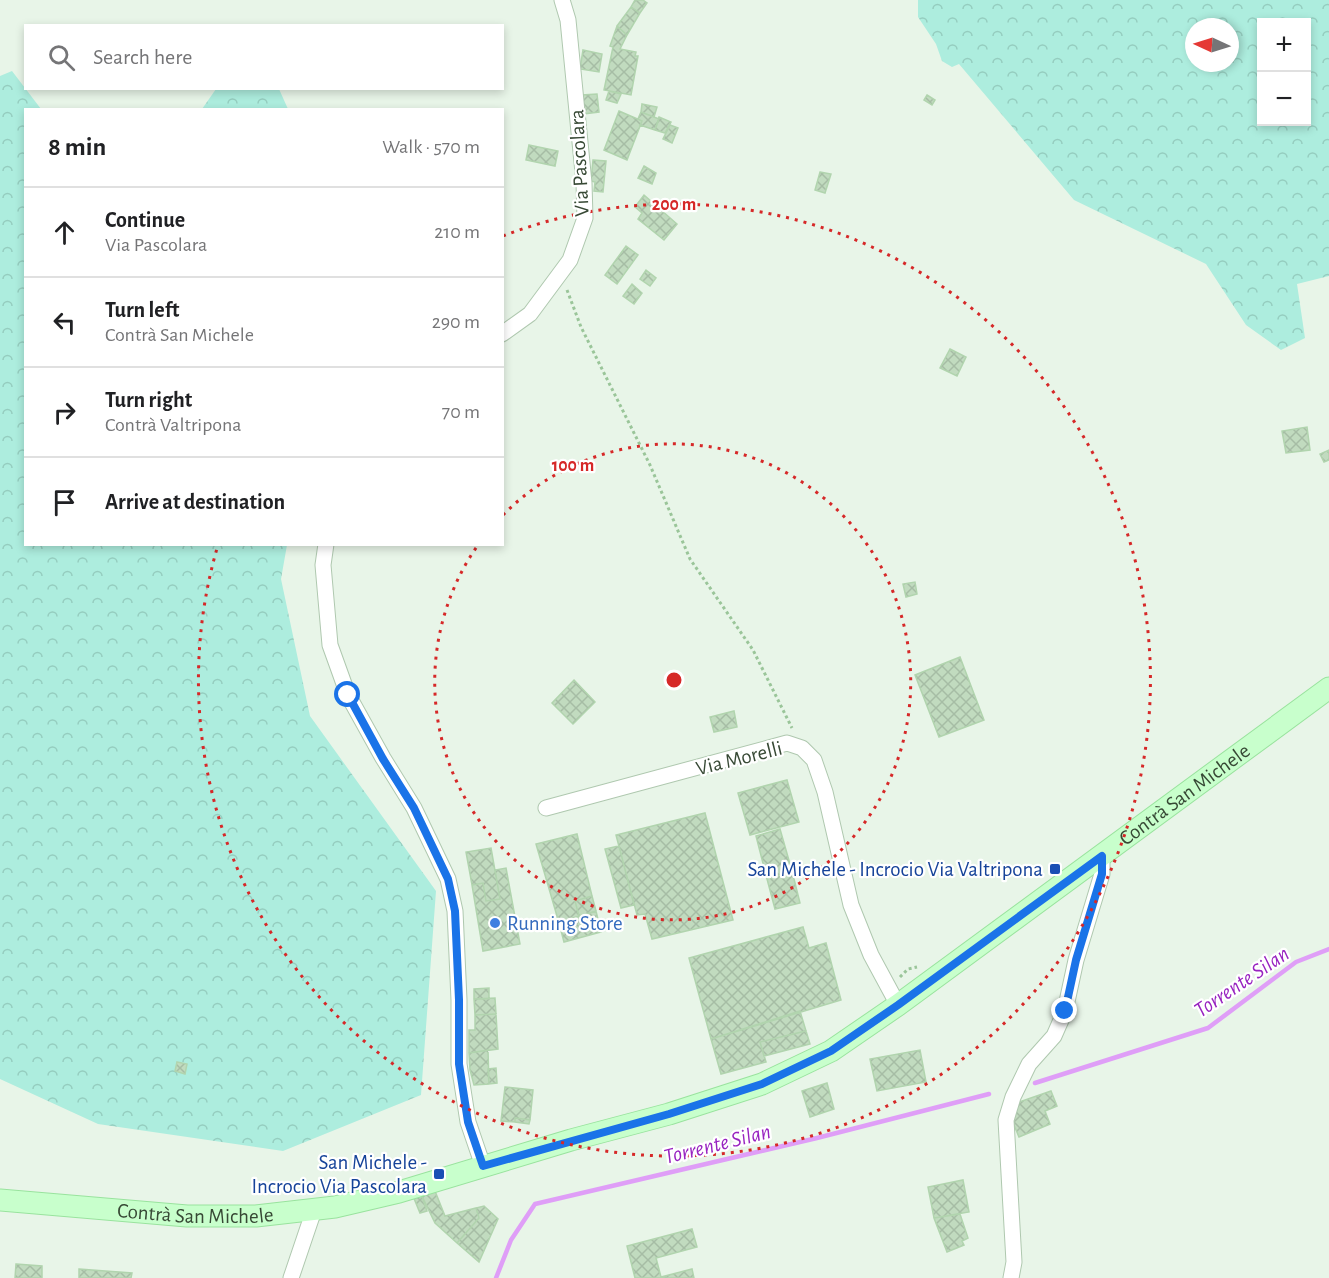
<!DOCTYPE html>
<html lang="en">
<head>
<meta charset="utf-8">
<style>
	:root { --surface:#fff; --page:#f6f6f6; --text:#202124; --muted:#757577; --line:#e0e0e0 }
	body { margin:0; font-family:"Alegreya Sans",sans-serif; background:var(--page); color:var(--text) }
	.controls { position:absolute; right:18px; top:18px; display:grid; overflow:hidden; border-radius:0px; box-shadow:0 3px 9px #0003 }
	.controls button { width:54px; height:54px; display:grid; place-items:center; padding:0; border:0; border-bottom:2px solid var(--line); background:var(--surface); color:var(--text); font:30px sans-serif }
	.compass { position:absolute; left:1185px; top:18px; width:54px; height:54px; border-radius:50%; background:var(--surface); box-shadow:0 3px 9px #0003; rotate:274deg }
	.stop { position:absolute; width:18px; height:18px; margin:-14px; border:4px solid #1a73e8; border-radius:50%; background:#fff }
	.stop.end { background:#1a73e8; border-color:#fff; box-shadow:0 2px 6px #0008 }
	.list { margin:0; padding:0; list-style:none }
	h2 { display:flex; justify-content:space-between; align-items:center; height:78px; margin:0; padding:0 24px; font-size:26px }
	h2 small { font-size:20px; font-weight:400; color:var(--muted) }
	.list li { display:grid; grid-template-columns:39px 1fr auto; gap:18px; align-items:center; box-sizing:border-box; height:90px; padding:0 24px; border-top:2px solid var(--line) }
	.list b { display:block; font-size:22px; white-space:nowrap }
	.list p { margin:0; font-size:20px; white-space:nowrap; color:var(--muted) }
	.list em { font-size:20px; font-style:normal; color:var(--muted) }
	.icon { flex:none; width:33px; height:33px; fill:none; stroke:currentColor; stroke-width:2; stroke-linecap:round; stroke-linejoin:round }
	.map { position:relative; flex:none; width:1329px; height:1278px; overflow:hidden }
	.search { position:absolute; background:var(--surface); box-shadow:0 3px 9px #0003; left:24px; top:24px; width:480px; height:66px; display:flex; align-items:center; gap:15px; box-sizing:border-box; padding:0 21px; border-radius:0px; color:var(--muted); font-size:22px }
	.panel { position:absolute; background:var(--surface); box-shadow:0 3px 9px #0003; left:24px; top:108px; width:480px; height:438px; border-radius:0px }
	.map>svg:first-child { display:block }
	.forest { fill:url(#forest-crowns); fill-rule:evenodd }
	.lines { fill:none; stroke-linecap:round; stroke-linejoin:round }
	.stream { stroke:#df9ef7; stroke-width:4.5 }
	.building { fill:url(#building-cross-hatch); stroke:#b1d4ae; stroke-width:1.5 }
	.minor-casing { stroke:#afc8af; stroke-width:17 }
	.secondary-casing { stroke:#99e39e; stroke-width:23 }
	.path { stroke:#9ac599; stroke-width:3; stroke-dasharray:3 3; stroke-linecap:butt }
	.minor { stroke:#fff; stroke-width:15 }
	.secondary { stroke:#c8ffcc; stroke-width:21 }
	.route { stroke:#1a73e8; stroke-width:8 }
	.ring { fill:none; stroke:#d62828; stroke-width:3; stroke-dasharray:3 6 }
	.transit-dot { fill:#1a4fb4; stroke:#fff; stroke-width:2 }
	.shop-dot { fill:#3f7fe0; stroke:#fff; stroke-width:2 }
	.labels { text-anchor:middle; stroke-width:4.5; stroke-linejoin:round; paint-order:stroke }
	.street-label { font-size:21px; fill:#374935; stroke:#fff }
	.transit-label { font-size:21px; fill:#164399; stroke:#fff; text-anchor:end }
	.shop-label { font-size:21px; fill:#366cbe; stroke:#fff; text-anchor:start }
	.water-label { font-size:22px; font-style:italic; fill:#9823c0; stroke:#fff }
	.centre { fill:#d62828; stroke:#fff; stroke-width:3 }
	.ring-label { font-size:18px; text-anchor:middle; font-weight:bold; fill:#d62828; stroke:#fff; stroke-width:4.5; stroke-linejoin:round; paint-order:stroke }
</style>
</head>
<body>
<div class="map">
<svg width="1329" height="1278" viewBox="0 0 1329 1278">
	<defs>
		<pattern id="forest-crowns" width="20" height="18" patternUnits="userSpaceOnUse" patternTransform="scale(1.5)"><rect width="20" height="18" fill="#adedde"/><path d="M2 6a3 3 0 1 1 6 0M12 15a3 3 0 1 1 6 0" fill="none" stroke="#95cdbf"/></pattern>
		<pattern id="building-cross-hatch" width="8" height="8" patternUnits="userSpaceOnUse" patternTransform="scale(1.5)"><rect width="8" height="8" fill="#c1dbbf"/><path d="M0 0l8 8M0 8l8-8" fill="none" stroke="#a6bda5"/></pattern>
	</defs>
	<rect width="100%" height="100%" fill="#e8f5e8"/>
	<path class="forest" d="M 918,0 L 1329,0 L 1329,276 L 1297,284 L 1305,338 L 1281,350 L 1246,325 L 1206,264 L 1074,200 L 959,64 L 952,67 L 942,61 L 936,44 L 918,17 ZM 1262,22 L 1306,22 L 1306,122 L 1262,122 ZM 1194,27 L 1230,27 L 1230,63 L 1194,63 Z
		M 12,71 L 41,109 L 26,110 L 26,544 L 287,545 L 281,579 L 310,716 L 436,891 L 421,1095 L 283,1151 L 98,1124 L 0,1079 L 0,76 Z
		M 216,89 L 279,89 L 288,109 L 202,109 Z"/>
	<g class="lines">
		<path class="stream" d="M 1035,1083 L 1208,1028 L 1296,962 L 1329,949
			M 496,1278 L 511,1240 L 535,1204 L 817,1138 L 989,1094"/>
	</g>
	<path class="building" d="M 635,0 L 643,0 L 647,3 L 640,13 L 631,7 Z
		M 631,7 L 640,13 L 627,35 L 617,26 Z
		M 617,26 L 627,35 L 620,49 L 636,52 L 635,56 L 638,56 L 631,95 L 604,90 L 613,47 L 610,46 Z
		M 583,50 L 602,54 L 599,72 L 580,69 Z
		M 609,91 L 621,94 L 617,103 L 606,100 Z
		M 597,94 L 599,112 L 584,114 L 582,95 Z
		M 927,95 L 935,100 L 932,105 L 924,100 Z
		M 642,104 L 657,107 L 654,117 L 641,112 Z
		M 619,111 L 642,121 L 627,160 L 604,150 Z
		M 641,112 L 659,119 L 655,130 L 640,125 L 642,121 L 638,119 Z
		M 659,117 L 671,122 L 665,133 L 655,130 Z
		M 670,125 L 678,128 L 672,143 L 663,139 Z
		M 529,145 L 558,151 L 555,166 L 526,160 Z
		M 593,160 L 606,161 L 603,192 L 594,191 L 595,182 L 591,181 Z
		M 644,166 L 656,173 L 652,184 L 638,178 Z
		M 820,172 L 831,174 L 825,193 L 815,190 Z
		M 644,195 L 677,224 L 664,240 L 638,219 L 642,213 L 635,207 Z
		M 626,246 L 638,255 L 617,284 L 605,275 Z
		M 646,270 L 656,278 L 650,286 L 640,279 Z
		M 632,284 L 642,293 L 634,304 L 623,296 Z
		M 950,349 L 966,357 L 957,376 L 940,368 Z
		M 1307,427 L 1310,450 L 1286,453 L 1282,431 Z
		M 1329,450 L 1329,460 L 1324,462 L 1320,454 Z
		M 915,582 L 917,594 L 906,597 L 903,584 Z
		M 960,657 L 984,720 L 939,737 L 915,675 Z
		M 574,680 L 595,702 L 573,724 L 552,703 Z
		M 734,711 L 737,727 L 714,732 L 710,717 Z
		M 787,780 L 799,822 L 750,835 L 738,793 Z
		M 705,813 L 733,920 L 652,939 L 645,914 L 637,915 L 616,835 Z
		M 780,829 L 792,871 L 767,879 L 756,836 Z
		M 577,834 L 592,896 L 575,901 L 579,916 L 559,923 L 536,844 Z
		M 619,846 L 634,905 L 621,908 L 605,849 Z
		M 491,848 L 500,899 L 486,901 L 483,883 L 472,885 L 466,852 Z
		M 506,868 L 520,944 L 483,951 L 472,885 L 483,883 L 486,901 L 500,899 L 495,870 Z
		M 792,871 L 800,903 L 775,909 L 767,879 Z
		M 592,896 L 596,911 L 579,916 L 575,901 Z
		M 596,911 L 601,932 L 564,942 L 559,923 Z
		M 803,927 L 809,948 L 826,943 L 841,1000 L 711,1039 L 689,958 Z
		M 489,988 L 489,999 L 474,999 L 474,989 Z
		M 495,998 L 496,1014 L 475,1015 L 474,999 Z
		M 800,1011 L 806,1031 L 760,1042 L 766,1062 L 721,1074 L 711,1039 Z
		M 496,1014 L 498,1049 L 469,1053 L 469,1030 L 475,1030 L 475,1015 Z
		M 806,1031 L 810,1044 L 764,1056 L 760,1042 Z
		M 488,1050 L 489,1084 L 474,1085 L 470,1070 L 469,1053 Z
		M 920,1050 L 926,1082 L 877,1091 L 870,1059 Z
		M 177,1062 L 187,1064 L 185,1074 L 175,1071 Z
		M 496,1068 L 497,1083 L 489,1084 L 488,1069 Z
		M 827,1083 L 834,1109 L 810,1117 L 802,1091 Z
		M 505,1087 L 533,1090 L 530,1120 L 515,1118 L 515,1122 L 501,1121 Z
		M 1051,1091 L 1057,1106 L 1045,1111 L 1050,1124 L 1019,1137 L 1013,1123 L 1019,1102 Z
		M 515,1118 L 530,1120 L 529,1124 L 515,1122 Z
		M 963,1180 L 969,1212 L 934,1218 L 928,1187 Z
		M 435,1191 L 445,1216 L 476,1208 L 479,1218 L 457,1243 L 435,1223 L 421,1194 Z
		M 421,1194 L 427,1211 L 420,1213 L 413,1196 Z
		M 484,1206 L 498,1219 L 479,1262 L 457,1243 L 479,1218 L 476,1208 Z
		M 960,1214 L 968,1238 L 962,1241 L 964,1245 L 947,1252 L 934,1218 Z
		M 692,1229 L 697,1247 L 656,1258 L 661,1277 L 692,1269 L 694,1278 L 635,1278 L 627,1246 Z
		M 16,1264 L 42,1266 L 42,1278 L 15,1278 Z
		M 79,1269 L 132,1273 L 131,1278 L 79,1278 Z"/>
	<g class="lines">
		<defs>
			<path id="minor" d="M 502,334 L 530,314 L 570,260 L 585,218 L 584,183 L 568,20 L 562,0
				M 326,544 L 323,565 L 330,645 L 348,695 L 383,758 L 414,808 L 448,879 L 455,911 L 459,1000 L 459,1064 L 468,1122 L 483,1166
				M 546,808 L 787,743 L 802,748 L 814,760 L 825,792 L 851,905 L 871,955 L 898,1005
				M 291,1278 L 314,1210
				M 1011,1278 L 1014,1262 L 1006,1120 L 1013,1097 L 1029,1064 L 1054,1036 L 1065,1011 L 1076,960 L 1102,874 L 1102,856"/>
			<g id="secondary">
				<path id="s1" d="M 0,1200 L 187,1216 L 256,1216 L 335,1207 L 399,1192 L 571,1140 L 669,1114 L 762,1084 L 831,1051 L 898,1005 L 1329,688"/>
			</g>
		</defs>
		<use href="#minor" class="minor-casing"/>
		<use href="#secondary" class="secondary-casing"/>
		<path class="path" d="M 567,290 L 581,327 L 650,465 L 690,559 L 753,650 L 792,728
			M 900,977 L 908,969 L 917,967"/>
		<use href="#minor" class="minor"/>
		<use href="#secondary" class="secondary"/>
	</g>
	<g class="lines">
		<path class="route" d="M 348,695 L 383,759 L 414,808 L 448,879 L 455,911 L 459,1000 L 459,1064 L 468,1122 L 483,1166 L 669,1114 L 762,1084 L 831,1051 L 898,1005 L 1102,856 L 1102,874 L 1076,960 L 1065,1011"/>
	</g>
	<g class="ring">
		<path d="M503 515A238 238 0 1 1 478 545"/>
		<path d="M503 236A476 476 0 1 1 218 545"/>
	</g>
	<g class="transit-dot">
		<rect x="1049" y="863" width="12" height="12" rx="3"/>
		<rect x="433" y="1168" width="12" height="12" rx="3"/>
	</g>
	<circle class="shop-dot" cx="495" cy="923" r="6"/>
	<g class="labels">
		<g class="street-label">
			<text transform="translate(579 163) rotate(-93)" y="7">Via Pascolara</text>
			<text transform="translate(739 758) rotate(-14)" y="7">Via Morelli</text>
			<text dy="7" stroke="none"><textPath href="#s1" startOffset="1294">Contrà San Michele</textPath></text>
			<text dy="7" stroke="none"><textPath href="#s1" startOffset="196">Contrà San Michele</textPath></text>
		</g>
		<g class="transit-label">
			<text x="1043" y="876">San Michele - Incrocio Via Valtripona</text>
			<text x="427" y="1169">San Michele -<tspan x="427" dy="24">Incrocio Via Pascolara</tspan></text>
		</g>
		<g class="shop-label">
			<text x="507" y="930">Running Store</text>
		</g>
		<g class="water-label">
			<text transform="translate(1241 981) rotate(-34)" y="8">Torrente Silan</text>
			<text transform="translate(717 1143) rotate(-14)" y="8">Torrente Silan</text>
		</g>
	</g>
	<circle cx="674" cy="680" r="9" class="centre"/>
	<g class="ring-label">
		<text x="674" y="210">200 m</text>
		<text x="573" y="471">100 m</text>
	</g>
</svg>
<div class="controls">
<button>+</button>
<button>−</button>
</div>
<svg class="compass" viewBox="-18 -18 36 36"><path d="M0-13l5 13h-10z" fill="#e53935"/><path d="M0 13l5-13h-10z" fill="#757577"/></svg>
<div class="stop" style="left:348px;top:695px"></div>
<div class="stop end" style="left:1065px;top:1011px"></div>
<div class="search"><svg class="icon" aria-label="search" viewBox="0 0 24 24"><circle cx="10" cy="10" r="6"/><path d="M15 15l6 6"/></svg>Search here</div>
<section class="panel">
<h2>8 min<small>Walk · 570 m</small></h2>
<ul class="list">
<li><svg class="icon" aria-label="ahead" viewBox="0 0 24 24"><path d="M12 20V5M6 11l6-6 6 6"/></svg><div><b>Continue</b><p>Via Pascolara</p></div><em>210 m</em></li>
<li><svg class="icon" aria-label="left" viewBox="0 0 24 24"><path d="M17 20v-9H6M10 6l-5 5 5 5"/></svg><div><b>Turn left</b><p>Contrà San Michele</p></div><em>290 m</em></li>
<li><svg class="icon" aria-label="right" viewBox="0 0 24 24"><path d="M7 20v-9h11M14 6l5 5-5 5"/></svg><div><b>Turn right</b><p>Contrà Valtripona</p></div><em>70 m</em></li>
<li><svg class="icon" aria-label="arrive" viewBox="0 0 24 24"><path d="M6 21V4h12l-3 4 3 4H6"/></svg><div><b>Arrive at destination</b></div></li>
</ul>
</section>
</div>
</body>
</html>
